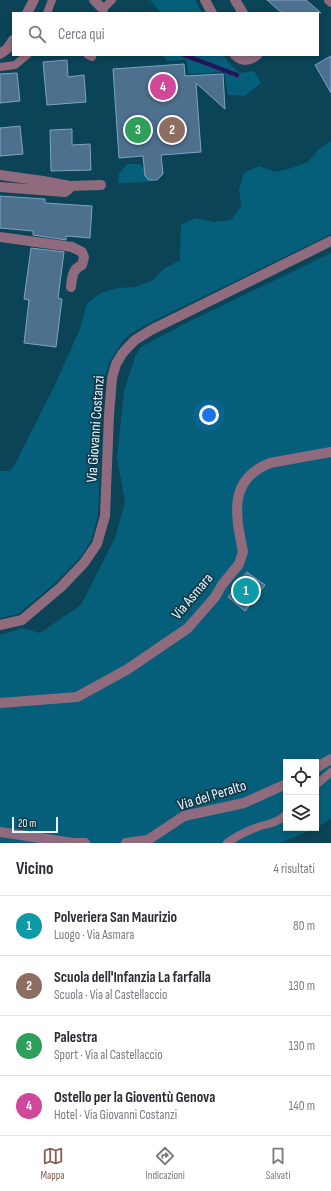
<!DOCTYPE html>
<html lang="it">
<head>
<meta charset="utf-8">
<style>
	:root { --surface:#fff; --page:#f7f7f7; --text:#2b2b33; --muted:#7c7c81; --line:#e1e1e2; --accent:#846153 }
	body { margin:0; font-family:"Sofia Sans Condensed",sans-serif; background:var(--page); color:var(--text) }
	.controls { position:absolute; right:12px; bottom:12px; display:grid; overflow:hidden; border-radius:0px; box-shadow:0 2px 6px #0003 }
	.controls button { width:36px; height:36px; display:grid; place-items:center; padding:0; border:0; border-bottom:1px solid var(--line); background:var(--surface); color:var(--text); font:20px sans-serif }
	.scale { position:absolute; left:12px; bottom:10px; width:46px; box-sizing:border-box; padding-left:4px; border:2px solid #e6f6fd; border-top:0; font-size:11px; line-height:14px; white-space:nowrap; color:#e6f6fd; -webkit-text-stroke:3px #103847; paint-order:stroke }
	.you { position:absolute; left:209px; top:415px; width:14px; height:14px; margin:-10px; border:3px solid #fff; border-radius:50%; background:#1a73e8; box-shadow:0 0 0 6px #1a73e833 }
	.badge { display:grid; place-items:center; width:26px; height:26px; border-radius:50%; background:var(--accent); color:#fff; font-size:13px; font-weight:700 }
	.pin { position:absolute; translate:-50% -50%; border:2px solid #fff; box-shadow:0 1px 4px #0006 }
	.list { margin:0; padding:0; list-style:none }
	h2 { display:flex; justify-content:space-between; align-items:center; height:52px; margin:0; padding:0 16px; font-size:17px }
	h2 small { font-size:13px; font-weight:400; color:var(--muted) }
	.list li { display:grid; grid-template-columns:26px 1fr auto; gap:12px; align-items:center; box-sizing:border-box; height:60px; padding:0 16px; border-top:1px solid var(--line) }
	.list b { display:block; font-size:15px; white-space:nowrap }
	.list p { margin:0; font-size:13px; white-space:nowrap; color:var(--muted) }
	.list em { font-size:13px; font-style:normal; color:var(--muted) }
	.icon { flex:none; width:22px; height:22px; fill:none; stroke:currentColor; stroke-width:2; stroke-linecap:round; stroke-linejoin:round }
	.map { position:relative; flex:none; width:331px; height:843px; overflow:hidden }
	.search { position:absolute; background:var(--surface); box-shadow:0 2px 6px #0003; left:12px; right:12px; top:12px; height:44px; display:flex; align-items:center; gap:10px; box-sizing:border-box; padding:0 14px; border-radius:0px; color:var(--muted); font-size:15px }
	.sheet { height:292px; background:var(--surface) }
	nav { display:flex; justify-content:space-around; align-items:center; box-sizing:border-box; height:56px; border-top:1px solid var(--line); background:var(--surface); font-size:11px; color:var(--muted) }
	nav a { display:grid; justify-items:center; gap:2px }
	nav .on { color:var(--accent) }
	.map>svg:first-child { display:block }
	.green { fill:#065f7a }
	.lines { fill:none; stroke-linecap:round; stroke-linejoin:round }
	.stream { stroke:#25135c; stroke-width:4.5 }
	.building { fill:#4d708f; stroke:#7fa3c5 }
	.service { stroke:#906b7e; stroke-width:8 }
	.minor { stroke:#906b7e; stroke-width:10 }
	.labels { text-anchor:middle; stroke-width:3.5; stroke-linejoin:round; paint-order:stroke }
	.street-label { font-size:15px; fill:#e6f6fd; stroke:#103847 }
</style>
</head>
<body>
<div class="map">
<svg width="331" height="843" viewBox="0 0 331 843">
	<rect width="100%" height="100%" fill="#0b4357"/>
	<path class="green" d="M 150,0 L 195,0 L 202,13 L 161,13 Z
		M 162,55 L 224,55 L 228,62 L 239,73 L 254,71 L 261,83 L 245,96 L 228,95 L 224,72 L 189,74 L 186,60 L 168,61 Z
		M 331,141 L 331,234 L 225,286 L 147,324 L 130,334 L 122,342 L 110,361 L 105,376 L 102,414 L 98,515 L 91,541 L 79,559 L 56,582 L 18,614 L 0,618 L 0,471 L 10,471 L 14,466 L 54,387 L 80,329 L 87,303 L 101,293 L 118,288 L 135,287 L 152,281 L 164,269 L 180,260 L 181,225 L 196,218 L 214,222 L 231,220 L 241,206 L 239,189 L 244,173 L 259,166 L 275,172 L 292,168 L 308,162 L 319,149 Z
		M 127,164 L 140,164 L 144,168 L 145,176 L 149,180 L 149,182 L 118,183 L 119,174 Z
		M 331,253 L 331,819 L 316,828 L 316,762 L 286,762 L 286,828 L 316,828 L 280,843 L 0,843 L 0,635 L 22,628 L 40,633 L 81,605 L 115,538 L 125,502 L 117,458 L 124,391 L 135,357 L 141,347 L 190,321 Z"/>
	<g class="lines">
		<path class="stream" d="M 184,55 L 237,75"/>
	</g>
	<path class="building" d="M 267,0 L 306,0 L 321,13 L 282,13 Z
		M 331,56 L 331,93 L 315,65 Z
		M 67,60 L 68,77 L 84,75 L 86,102 L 47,105 L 43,62 Z
		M 184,64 L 185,76 L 223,74 L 225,109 L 196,83 L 201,152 L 161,155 L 163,174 L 157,180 L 149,180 L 145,176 L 143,156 L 119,158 L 113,69 Z
		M 17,73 L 20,101 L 0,103 L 0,74 Z
		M 20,126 L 23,154 L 0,156 L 0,128 Z
		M 72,129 L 72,145 L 90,144 L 91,170 L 51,171 L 50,130 Z
		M 0,196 L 45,199 L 45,203 L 92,206 L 90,238 L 66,236 L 66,240 L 33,235 L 33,231 L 0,228 Z
		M 31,248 L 64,252 L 58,298 L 62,299 L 56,347 L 24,343 L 29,300 L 24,299 Z
		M 247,572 L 265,585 L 245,611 L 228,597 Z"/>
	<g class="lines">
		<path class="service" d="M 103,9 L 112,0
			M 47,13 L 52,0
			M 88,55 L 92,57
			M 0,67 L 15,65 L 27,55
			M 316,785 L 331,772
			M 227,843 C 235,837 245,832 255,828 C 265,824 279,823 286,814"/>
		<path class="minor" d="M 94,0 L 103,9
			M 205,0 L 212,13
			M 235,0 L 243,13
			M 329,0 L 331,2
			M 27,13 L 34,0
			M 0,54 L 7,49 L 13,40
			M 235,55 C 242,62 250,61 257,55
			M 0,175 L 43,181 L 70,186 L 101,185
			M 0,187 L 65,192 L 69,189 L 70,186
			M 0,237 L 72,247 L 82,252 L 84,257 L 82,265 C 72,269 72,278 71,287
			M 0,625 L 22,620 L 61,587 L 84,563 L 97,544 L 105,516 L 109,415 L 112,378 L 116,364 L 122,354 L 128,347 L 135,340 L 151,330 L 331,241
			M 0,703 L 77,697 L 128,669 L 188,628 L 215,597 L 222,585 L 239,564 L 243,552 C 236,516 227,480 270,463 L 331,452
			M 316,768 L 331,759
			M 0,832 L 73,843 L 85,843
			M 126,843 L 148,840 L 184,816 L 244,803 L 286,784"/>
	</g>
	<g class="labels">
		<g class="street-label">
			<text transform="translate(95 429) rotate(-86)" y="5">Via Giovanni Costanzi</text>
			<text transform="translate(192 596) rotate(-50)" y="5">Via Asmara</text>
			<text transform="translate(212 795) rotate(-17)" y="5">Via del Peralto</text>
		</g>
	</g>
</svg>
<div class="controls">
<button><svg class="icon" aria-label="locate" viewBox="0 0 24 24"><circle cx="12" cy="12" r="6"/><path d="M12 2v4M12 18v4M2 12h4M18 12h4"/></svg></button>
<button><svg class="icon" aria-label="layers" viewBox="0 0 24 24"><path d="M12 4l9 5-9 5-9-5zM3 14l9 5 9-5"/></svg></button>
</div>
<div class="scale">20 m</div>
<div class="you"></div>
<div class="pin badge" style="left:246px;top:591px;background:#0f9aa8">1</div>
<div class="pin badge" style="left:172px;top:130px;background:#8d6e63">2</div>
<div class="pin badge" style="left:138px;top:130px;background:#2e9e5b">3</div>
<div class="pin badge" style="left:163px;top:87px;background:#d1479c">4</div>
<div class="search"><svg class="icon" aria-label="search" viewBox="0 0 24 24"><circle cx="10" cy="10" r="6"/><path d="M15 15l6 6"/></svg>Cerca qui</div>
</div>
<section class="sheet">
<h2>Vicino<small>4 risultati</small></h2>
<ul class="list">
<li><span class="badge" style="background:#0f9aa8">1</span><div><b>Polveriera San Maurizio</b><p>Luogo · Via Asmara</p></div><em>80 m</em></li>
<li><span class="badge" style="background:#8d6e63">2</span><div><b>Scuola dell'Infanzia La farfalla</b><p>Scuola · Via al Castellaccio</p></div><em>130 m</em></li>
<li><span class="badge" style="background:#2e9e5b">3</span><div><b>Palestra</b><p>Sport · Via al Castellaccio</p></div><em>130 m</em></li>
<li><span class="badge" style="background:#d1479c">4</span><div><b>Ostello per la Gioventù Genova</b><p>Hotel · Via Giovanni Costanzi</p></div><em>140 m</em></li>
</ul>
</section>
<nav>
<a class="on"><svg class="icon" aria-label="map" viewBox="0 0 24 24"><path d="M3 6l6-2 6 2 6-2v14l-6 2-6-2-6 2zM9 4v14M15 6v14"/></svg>Mappa</a>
<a><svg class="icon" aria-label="directions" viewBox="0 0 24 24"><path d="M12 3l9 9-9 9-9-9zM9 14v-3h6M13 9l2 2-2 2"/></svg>Indicazioni</a>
<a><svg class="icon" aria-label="saved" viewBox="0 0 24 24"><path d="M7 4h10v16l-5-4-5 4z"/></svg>Salvati</a>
</nav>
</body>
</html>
